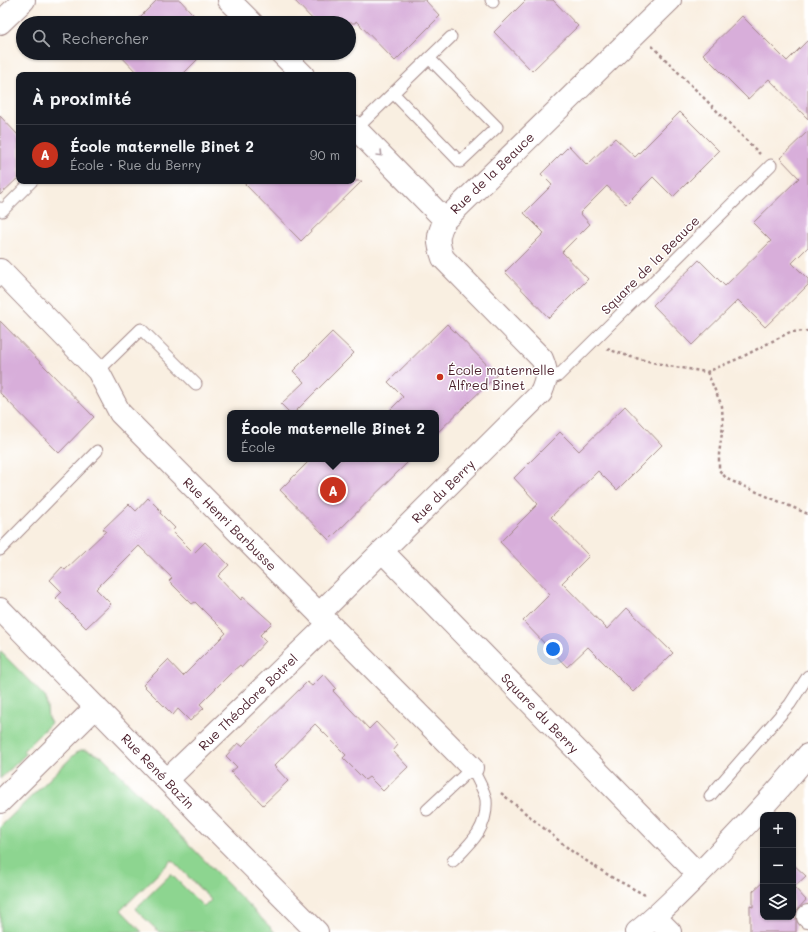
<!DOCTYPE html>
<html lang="fr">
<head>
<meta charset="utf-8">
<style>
	:root { --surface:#171b24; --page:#20242c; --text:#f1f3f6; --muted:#9ea1a6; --line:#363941; --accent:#c8321e }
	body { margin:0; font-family:Mali,sans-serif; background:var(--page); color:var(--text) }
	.controls { position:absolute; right:12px; bottom:12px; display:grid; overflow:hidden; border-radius:8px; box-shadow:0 1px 3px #0004 }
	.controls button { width:36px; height:36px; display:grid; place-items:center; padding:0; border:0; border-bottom:1px solid var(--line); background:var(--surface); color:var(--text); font:20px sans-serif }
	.you { position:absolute; left:553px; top:649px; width:14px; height:14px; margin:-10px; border:3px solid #fff; border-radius:50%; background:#1a73e8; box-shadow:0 0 0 6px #1a73e833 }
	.badge { display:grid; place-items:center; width:26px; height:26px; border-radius:50%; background:var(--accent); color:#fff; font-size:13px; font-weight:700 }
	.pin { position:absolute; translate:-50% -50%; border:2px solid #fff; box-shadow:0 1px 4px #0006 }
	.popup { position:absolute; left:227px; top:410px; width:212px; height:52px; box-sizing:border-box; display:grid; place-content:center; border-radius:8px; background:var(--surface); filter:drop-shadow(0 1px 3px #0005); font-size:13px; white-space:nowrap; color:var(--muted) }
	.popup b { font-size:15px; color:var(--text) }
	.popup::after { content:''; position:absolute; left:50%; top:100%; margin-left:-8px; border:8px solid transparent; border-top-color:var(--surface) }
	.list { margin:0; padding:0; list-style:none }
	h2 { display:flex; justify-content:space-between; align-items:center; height:52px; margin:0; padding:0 16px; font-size:17px }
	h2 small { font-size:13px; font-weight:400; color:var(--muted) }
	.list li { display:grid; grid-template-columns:26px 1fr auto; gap:12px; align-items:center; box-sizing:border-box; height:60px; padding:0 16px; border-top:1px solid var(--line) }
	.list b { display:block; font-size:15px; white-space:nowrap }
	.list p { margin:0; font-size:13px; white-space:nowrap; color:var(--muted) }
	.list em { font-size:13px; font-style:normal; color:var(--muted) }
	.icon { flex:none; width:22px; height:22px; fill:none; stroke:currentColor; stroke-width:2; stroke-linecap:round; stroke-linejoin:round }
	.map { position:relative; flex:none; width:808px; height:932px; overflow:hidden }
	.search { position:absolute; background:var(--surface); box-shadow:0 1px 3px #0004; left:16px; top:16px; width:340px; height:44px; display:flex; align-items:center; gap:10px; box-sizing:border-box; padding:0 14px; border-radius:22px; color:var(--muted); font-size:15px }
	.panel { position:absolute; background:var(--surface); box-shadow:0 1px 3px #0004; left:16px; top:72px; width:340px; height:112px; border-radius:8px }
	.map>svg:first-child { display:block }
	.green { fill:#8dd590; stroke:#6c7a5e }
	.building { fill:#d8aeda }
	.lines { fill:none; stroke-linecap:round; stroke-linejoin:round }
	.lane-casing { stroke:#a28786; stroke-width:13 }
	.street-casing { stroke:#a28786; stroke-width:24 }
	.secondary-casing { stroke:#a28786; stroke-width:24 }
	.path { stroke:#a28786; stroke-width:2.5; stroke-dasharray:3 3; stroke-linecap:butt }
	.lane { stroke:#fff; stroke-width:11 }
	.street { stroke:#fff; stroke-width:22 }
	.secondary { stroke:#fff; stroke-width:22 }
	.oneway { stroke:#ae9aa0 }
	.poi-dot { fill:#c8321e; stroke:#fff; stroke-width:1.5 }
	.labels { text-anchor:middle; stroke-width:3; stroke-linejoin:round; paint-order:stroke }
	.street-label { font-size:13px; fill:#4a1f2b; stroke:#fff }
	.poi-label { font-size:13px; fill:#4a1f2b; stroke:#fff; text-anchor:start }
</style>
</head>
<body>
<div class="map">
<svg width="808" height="932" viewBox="0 0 808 932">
	<rect width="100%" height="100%" fill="#fff"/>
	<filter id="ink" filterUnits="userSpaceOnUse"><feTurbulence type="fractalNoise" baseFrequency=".025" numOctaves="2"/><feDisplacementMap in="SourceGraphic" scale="8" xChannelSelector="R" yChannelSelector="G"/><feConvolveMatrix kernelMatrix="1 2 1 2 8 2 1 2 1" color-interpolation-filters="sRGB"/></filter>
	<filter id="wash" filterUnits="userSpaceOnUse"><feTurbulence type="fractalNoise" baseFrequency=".012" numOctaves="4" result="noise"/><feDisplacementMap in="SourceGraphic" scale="16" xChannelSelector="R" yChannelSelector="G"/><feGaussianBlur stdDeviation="0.9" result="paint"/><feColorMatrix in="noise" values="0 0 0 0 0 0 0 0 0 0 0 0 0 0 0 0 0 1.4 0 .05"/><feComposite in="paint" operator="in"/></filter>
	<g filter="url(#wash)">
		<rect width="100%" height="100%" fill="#f9efe1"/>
		<path class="green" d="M 0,651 L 46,698 L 48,718 L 51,723 L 23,751 L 26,754 L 0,779 Z
			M 81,750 L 86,750 L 103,757 L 275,932 L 159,932 L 135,909 L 171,874 L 204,907 L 211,900 L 172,860 L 121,910 L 142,932 L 0,932 L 0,827 L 76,753 Z"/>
		<g id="blocks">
			<path class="building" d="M 157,0 L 180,0 L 201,23 L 134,23 Z
				M 294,0 L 425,0 L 440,16 L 395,61 L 356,21 L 355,23 L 316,23 Z
				M 526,0 L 553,0 L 578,26 L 532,71 L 494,32 Z
				M 742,16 L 787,61 L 808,40 L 808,119 L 769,79 L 748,99 L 703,54 Z
				M 118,53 L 204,53 L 182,75 L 139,75 Z
				M 680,112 L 719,151 L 673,197 L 653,177 L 626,204 L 607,186 L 580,213 L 590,224 L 562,252 L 588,279 L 549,318 L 505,272 L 544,233 L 524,213 L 552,185 L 541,174 L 569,146 L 587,165 L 615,138 L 635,157 Z
				M 0,116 L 19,136 L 19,177 L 0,195 Z
				M 808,131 L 808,247 L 792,263 L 808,279 L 808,285 L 765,327 L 738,300 L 692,345 L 653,305 L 699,260 L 725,286 L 771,241 L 753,223 L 799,178 L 780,158 Z
				M 242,181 L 362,181 L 301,241 Z
				M 0,321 L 94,417 L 59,453 L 0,393 Z
				M 447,324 L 497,375 L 436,434 L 436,413 L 387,413 L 403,397 L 388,382 Z
				M 332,332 L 354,353 L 294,413 L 290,413 L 281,404 L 304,382 L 293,371 Z
				M 625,406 L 662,445 L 617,490 L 598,471 L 551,517 L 589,556 L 562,583 L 607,629 L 627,608 L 673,653 L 633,692 L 588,647 L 567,667 L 523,621 L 550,594 L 500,542 L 538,504 L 514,478 L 560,432 L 579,451 Z
				M 311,459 L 411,459 L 329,540 L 280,490 Z
				M 148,498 L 161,511 L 160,513 L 175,528 L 172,531 L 194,553 L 205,542 L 229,565 L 218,576 L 241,600 L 243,597 L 272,623 L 260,635 L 266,641 L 242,667 L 240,665 L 233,671 L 200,704 L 204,708 L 190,721 L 178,709 L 173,715 L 143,685 L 168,660 L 183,676 L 226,633 L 195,602 L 192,604 L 169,581 L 172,578 L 139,546 L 96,589 L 111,604 L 86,628 L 56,598 L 62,592 L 50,580 L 62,567 L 65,570 L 106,531 L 103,529 L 129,504 L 136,511 Z
				M 324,674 L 336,688 L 333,691 L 369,729 L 376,722 L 398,745 L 393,751 L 408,767 L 383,791 L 369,777 L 365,780 L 343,758 L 346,755 L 315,724 L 274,766 L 288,781 L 263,805 L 231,772 L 237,767 L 226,756 L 238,743 L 242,746 L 307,682 L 312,686 Z
				M 793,864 L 806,876 L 794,887 L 806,900 L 796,911 L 796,932 L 750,932 L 750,906 L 753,907 L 753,891 L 763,882 L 763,917 L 793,917 Z"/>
		</g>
	</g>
	<g filter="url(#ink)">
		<use href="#blocks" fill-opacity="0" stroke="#a28786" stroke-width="1"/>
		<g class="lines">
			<defs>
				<path id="lane" d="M 491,0 L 493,2
					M 393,93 L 460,162 L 497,127 L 429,58
					M 356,129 L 451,37
					M 0,208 L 2,211 L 32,181
					M 98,371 L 141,329 L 196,384
					M 546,381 L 558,376 L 771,165
					M 0,550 L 97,451
					M 710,796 L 790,704 L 808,676
					M 427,810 L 472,768 C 476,777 485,791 486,800 C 488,828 471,843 453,861"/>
				<path id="street" d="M 229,0 L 252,23
					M 0,23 L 24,0
					M 281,53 L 303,75
					M 353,126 L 445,220
					M 0,270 L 98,371 L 120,413 L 472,768
					M 382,551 L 698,874
					M 319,614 L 541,393 C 547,379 548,373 542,359 L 443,258 C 437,241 437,236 445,220 L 670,0
					M 167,780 L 329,624
					M 808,916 L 808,917
					M 656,918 L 670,932"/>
				<path id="secondary" d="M 0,609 L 199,813 L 317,932
					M 0,802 L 96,707
					M 637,932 C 660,914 679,894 699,874 C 737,835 774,796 808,755"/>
			</defs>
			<use href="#lane" class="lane-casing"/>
			<use href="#street" class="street-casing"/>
			<use href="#secondary" class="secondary-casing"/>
			<path class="path" d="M 652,46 L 760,154
				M 607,349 L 631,357 L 669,366 L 707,372 L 742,357 L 790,332 L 808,331
				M 707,372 L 722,406 L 723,426 L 719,454 L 719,470 L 727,479 L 808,514
				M 501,793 L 574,853 L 613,878 L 647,896"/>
			<use href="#lane" class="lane"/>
			<use href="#street" class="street"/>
			<use href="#secondary" class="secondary"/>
		</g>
		<defs><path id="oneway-chevron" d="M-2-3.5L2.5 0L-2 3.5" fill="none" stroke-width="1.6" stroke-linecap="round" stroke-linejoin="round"/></defs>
		<use class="oneway" href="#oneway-chevron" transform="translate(380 154) rotate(46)"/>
	</g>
	<circle class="poi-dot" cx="440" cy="377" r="4"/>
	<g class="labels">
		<g class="street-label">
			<text transform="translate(492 173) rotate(-44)" y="5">Rue de la Beauce</text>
			<text transform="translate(650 265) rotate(-45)" y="5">Square de la Beauce</text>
			<text transform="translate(443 491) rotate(-45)" y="5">Rue du Berry</text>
			<text transform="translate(230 524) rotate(45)" y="5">Rue Henri Barbusse</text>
			<text transform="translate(248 702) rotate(-44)" y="5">Rue Théodore Botrel</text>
			<text transform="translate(540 713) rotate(46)" y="5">Square du Berry</text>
			<text transform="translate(158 771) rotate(46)" y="5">Rue René Bazin</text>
		</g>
		<g class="poi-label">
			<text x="448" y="375">École maternelle<tspan x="448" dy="15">Alfred Binet</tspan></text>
		</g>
	</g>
</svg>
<div class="controls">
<button>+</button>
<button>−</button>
<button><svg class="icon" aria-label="layers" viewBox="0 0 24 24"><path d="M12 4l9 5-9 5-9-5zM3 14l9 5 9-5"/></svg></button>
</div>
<div class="you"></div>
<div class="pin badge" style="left:333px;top:490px">A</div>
<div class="popup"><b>École maternelle Binet 2</b>École</div>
<div class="search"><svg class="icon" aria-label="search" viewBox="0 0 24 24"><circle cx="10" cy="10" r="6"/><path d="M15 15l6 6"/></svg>Rechercher</div>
<section class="panel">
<h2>À proximité<small></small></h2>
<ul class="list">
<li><span class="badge">A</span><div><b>École maternelle Binet 2</b><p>École · Rue du Berry</p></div><em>90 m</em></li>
</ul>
</section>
</div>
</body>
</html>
